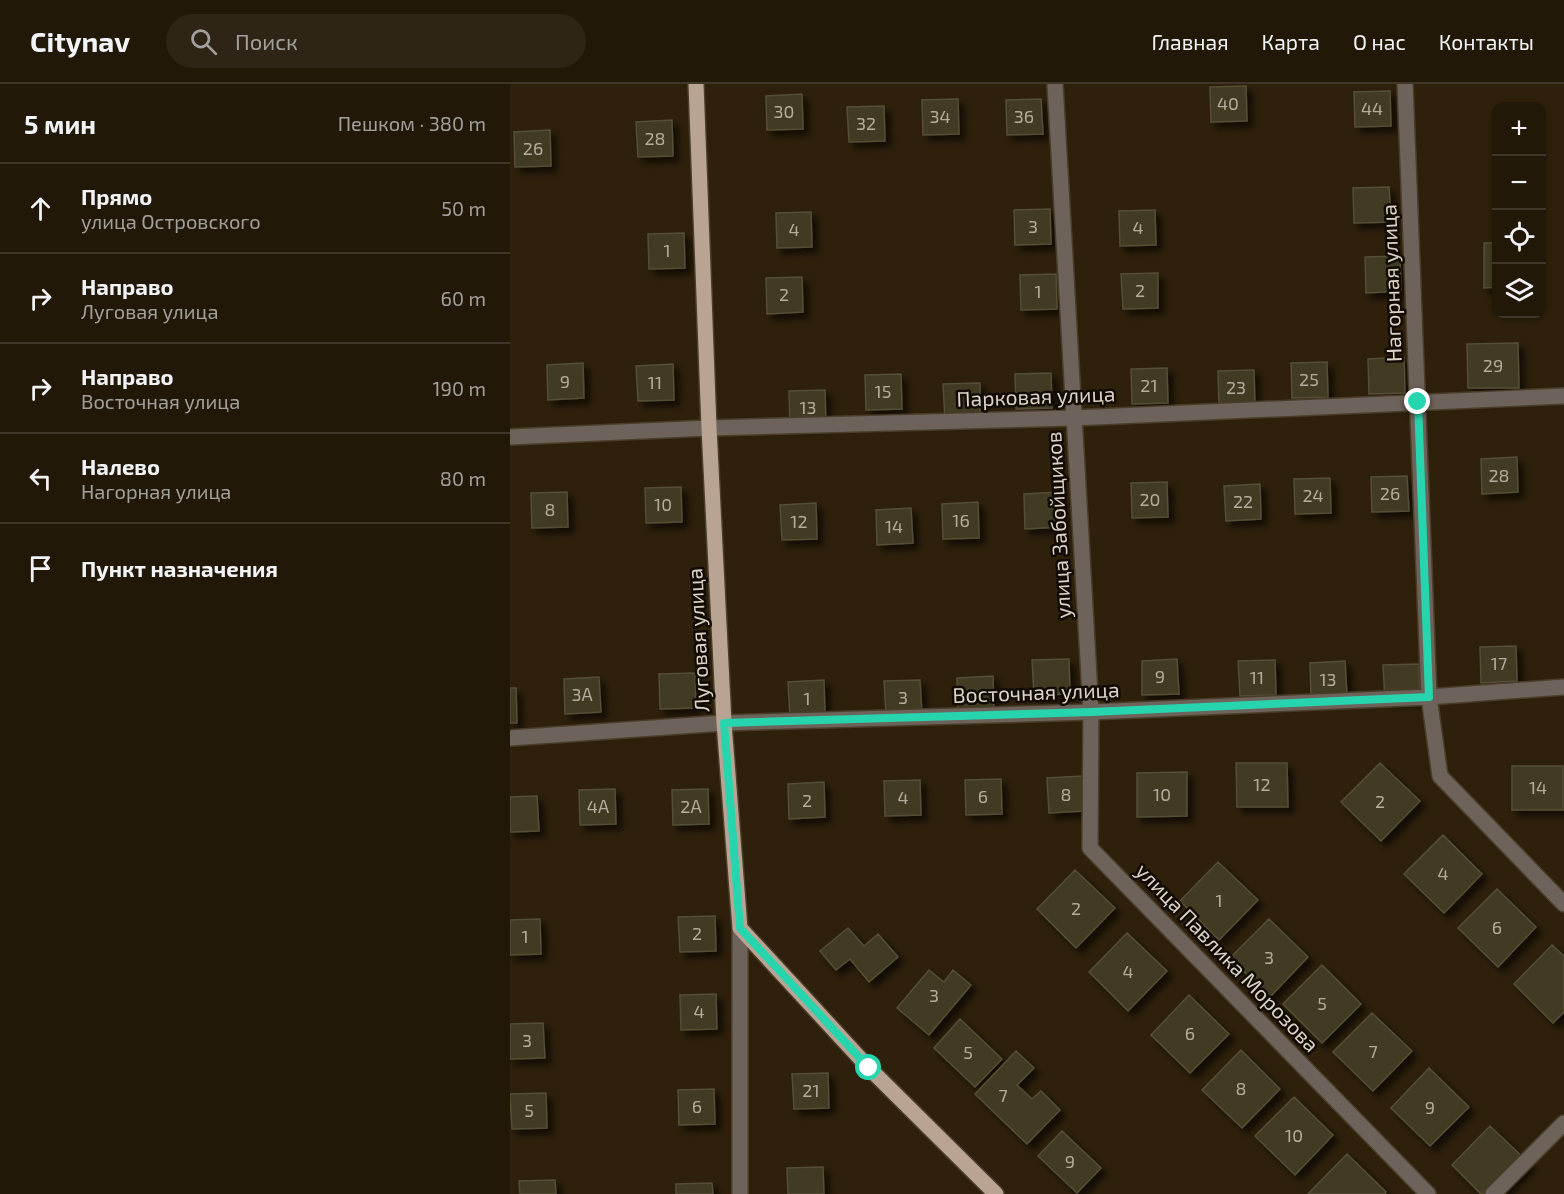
<!DOCTYPE html>
<html lang="ru">
<head>
<meta charset="utf-8">
<style>
	:root { --surface:#221808; --page:#2e2516; --text:#f1f3f6; --muted:#a2a09c; --line:#3f3729 }
	body { margin:0; font-family:"Exo 2",sans-serif; background:var(--page); color:var(--text) }
	.controls { position:absolute; right:18px; top:18px; display:grid; overflow:hidden; border-radius:12px; box-shadow:0 2px 4px #0004 }
	.controls button { width:54px; height:54px; display:grid; place-items:center; padding:0; border:0; border-bottom:2px solid var(--line); background:var(--surface); color:var(--text); font:30px sans-serif }
	.stop { position:absolute; width:18px; height:18px; margin:-14px; border:4px solid #26d5ae; border-radius:50%; background:#fff }
	.stop.end { background:#26d5ae; border-color:#fff; box-shadow:0 2px 6px #0008 }
	.list { margin:0; padding:0; list-style:none }
	h2 { display:flex; justify-content:space-between; align-items:center; height:78px; margin:0; padding:0 24px; font-size:26px }
	h2 small { font-size:20px; font-weight:400; color:var(--muted) }
	.list li { display:grid; grid-template-columns:39px 1fr auto; gap:18px; align-items:center; box-sizing:border-box; height:90px; padding:0 24px; border-top:2px solid var(--line) }
	.list b { display:block; font-size:22px; white-space:nowrap }
	.list p { margin:0; font-size:20px; white-space:nowrap; color:var(--muted) }
	.list em { font-size:20px; font-style:normal; color:var(--muted) }
	.icon { flex:none; width:33px; height:33px; fill:none; stroke:currentColor; stroke-width:2; stroke-linecap:round; stroke-linejoin:round }
	.map { position:relative; flex:none; width:1054px; height:1110px; overflow:hidden }
	header { display:flex; align-items:center; gap:36px; box-sizing:border-box; height:84px; padding:0 30px; background:var(--surface); border-bottom:2px solid var(--line) }
	header strong { font-size:28px }
	nav { display:flex; gap:33px; margin-inline-start:auto; font-size:21px }
	.search { width:420px; height:54px; background:var(--page); display:flex; align-items:center; gap:15px; box-sizing:border-box; padding:0 21px; border-radius:33px; color:var(--muted); font-size:22px }
	main { display:flex }
	aside { flex:1; background:var(--surface) }
	.map>svg:first-child { display:block }
	.building { fill:#403a20; stroke:#554f36; stroke-width:1.5; filter:url(#shadow) }
	.lines { fill:none; stroke-linecap:round; stroke-linejoin:round }
	.minor-casing { stroke:#4a3d29; stroke-width:18 }
	.major-casing { stroke:#4a3d29; stroke-width:18 }
	.minor { stroke:#6e635b; stroke-width:15 }
	.major { stroke:#b9a393; stroke-width:15 }
	.route { stroke:#26d5ae; stroke-width:8 }
	.labels { text-anchor:middle; stroke-width:5; stroke-linejoin:round; paint-order:stroke }
	.number-label { font-size:18px; fill:#b5ad9c }
	.street-label { font-size:21px; fill:#dcd3c6; stroke:#110b04 }
</style>
</head>
<body>
<header>
<strong>Citynav</strong>
<div class="search"><svg class="icon" aria-label="search" viewBox="0 0 24 24"><circle cx="10" cy="10" r="6"/><path d="M15 15l6 6"/></svg>Поиск</div>
<nav><a>Главная</a><a>Карта</a><a>О нас</a><a>Контакты</a></nav>
</header>
<main>
<aside>
<h2>5 мин<small>Пешком · 380 m</small></h2>
<ul class="list">
<li><svg class="icon" aria-label="ahead" viewBox="0 0 24 24"><path d="M12 20V5M6 11l6-6 6 6"/></svg><div><b>Прямо</b><p>улица Островского</p></div><em>50 m</em></li>
<li><svg class="icon" aria-label="right" viewBox="0 0 24 24"><path d="M7 20v-9h11M14 6l5 5-5 5"/></svg><div><b>Направо</b><p>Луговая улица</p></div><em>60 m</em></li>
<li><svg class="icon" aria-label="right" viewBox="0 0 24 24"><path d="M7 20v-9h11M14 6l5 5-5 5"/></svg><div><b>Направо</b><p>Восточная улица</p></div><em>190 m</em></li>
<li><svg class="icon" aria-label="left" viewBox="0 0 24 24"><path d="M17 20v-9H6M10 6l-5 5 5 5"/></svg><div><b>Налево</b><p>Нагорная улица</p></div><em>80 m</em></li>
<li><svg class="icon" aria-label="arrive" viewBox="0 0 24 24"><path d="M6 21V4h12l-3 4 3 4H6"/></svg><div><b>Пункт назначения</b></div></li>
</ul>
</aside>
<div class="map">
<svg width="1054" height="1110" viewBox="0 0 1054 1110">
	<defs>
		<filter id="shadow"><feDropShadow dx="5.5" dy="5.5" stdDeviation="3" flood-color="#0009"/></filter>
	</defs>
	<rect width="100%" height="100%" fill="#2e200b"/>
	<path class="building" d="M 736,2 L 737,37 L 701,38 L 700,3 Z
		M 880,7 L 881,42 L 845,43 L 844,8 Z
		M 292,10 L 293,45 L 257,46 L 256,12 Z
		M 448,15 L 449,50 L 413,51 L 412,16 Z
		M 531,15 L 533,50 L 497,51 L 496,16 Z
		M 374,22 L 375,57 L 339,58 L 337,23 Z
		M 162,36 L 163,72 L 128,73 L 126,38 Z
		M 40,46 L 41,82 L 5,83 L 4,48 Z
		M 879,103 L 881,138 L 844,139 L 843,104 Z
		M 540,125 L 541,160 L 505,161 L 504,126 Z
		M 645,126 L 646,161 L 610,162 L 609,127 Z
		M 301,128 L 302,163 L 267,164 L 266,129 Z
		M 174,149 L 175,184 L 139,185 L 138,150 Z
		M 974,159 L 987,159 L 987,203 L 974,204 Z
		M 890,172 L 891,207 L 856,209 L 855,173 Z
		M 648,189 L 648,224 L 613,225 L 611,190 Z
		M 546,190 L 547,225 L 511,226 L 510,191 Z
		M 292,193 L 293,228 L 257,230 L 256,194 Z
		M 1008,259 L 1009,304 L 958,304 L 957,260 Z
		M 894,273 L 895,309 L 859,310 L 858,275 Z
		M 817,278 L 818,313 L 782,314 L 781,279 Z
		M 73,279 L 74,314 L 38,316 L 37,281 Z
		M 163,280 L 164,316 L 128,317 L 126,282 Z
		M 657,284 L 658,319 L 622,320 L 621,285 Z
		M 744,286 L 745,321 L 709,322 L 708,287 Z
		M 541,289 L 542,324 L 506,325 L 505,290 Z
		M 391,290 L 392,325 L 356,326 L 355,291 Z
		M 470,299 L 470,334 L 435,336 L 433,300 Z
		M 315,306 L 316,341 L 280,342 L 279,307 Z
		M 1007,373 L 1008,408 L 972,410 L 971,375 Z
		M 897,392 L 899,427 L 862,428 L 861,393 Z
		M 820,394 L 821,429 L 785,430 L 784,395 Z
		M 657,398 L 658,433 L 622,434 L 621,399 Z
		M 750,400 L 751,435 L 716,437 L 714,402 Z
		M 171,403 L 172,438 L 136,439 L 135,404 Z
		M 57,408 L 58,443 L 22,444 L 21,409 Z
		M 549,408 L 551,443 L 515,445 L 514,410 Z
		M 468,418 L 469,454 L 433,455 L 432,420 Z
		M 306,419 L 307,455 L 272,456 L 270,421 Z
		M 401,424 L 403,459 L 367,461 L 366,426 Z
		M 1006,562 L 1007,597 L 971,599 L 970,563 Z
		M 559,575 L 560,610 L 524,611 L 522,576 Z
		M 667,575 L 669,610 L 632,611 L 632,577 Z
		M 765,576 L 766,611 L 730,612 L 728,577 Z
		M 835,577 L 837,612 L 801,614 L 800,579 Z
		M 909,580 L 910,615 L 875,616 L 873,581 Z
		M 185,589 L 186,624 L 150,625 L 149,590 Z
		M 483,592 L 484,627 L 448,629 L 447,594 Z
		M 89,593 L 91,628 L 55,630 L 54,595 Z
		M 314,596 L 315,631 L 280,633 L 278,598 Z
		M 410,596 L 412,631 L 376,632 L 374,597 Z
		M 0,604 L 6,604 L 7,639 L 0,639 Z
		M 726,679 L 777,679 L 778,723 L 727,723 Z
		M 870,679 L 910,717 L 871,757 L 831,718 Z
		M 1002,682 L 1053,682 L 1053,726 L 1002,726 Z
		M 677,688 L 677,732 L 627,733 L 627,689 Z
		M 573,692 L 574,727 L 539,729 L 537,694 Z
		M 491,695 L 492,730 L 456,731 L 455,696 Z
		M 410,696 L 411,731 L 375,732 L 374,697 Z
		M 314,698 L 315,733 L 279,735 L 278,700 Z
		M 105,705 L 106,740 L 70,741 L 69,706 Z
		M 198,705 L 199,740 L 163,741 L 162,706 Z
		M 27,712 L 29,747 L 0,748 L 0,713 Z
		M 933,751 L 972,790 L 934,829 L 894,790 Z
		M 708,778 L 748,816 L 709,856 L 670,817 Z
		M 565,786 L 605,824 L 566,864 L 527,825 Z
		M 987,805 L 1026,843 L 988,883 L 948,844 Z
		M 205,832 L 206,867 L 170,868 L 168,833 Z
		M 30,835 L 31,870 L 0,871 L 0,836 Z
		M 759,835 L 798,873 L 760,913 L 720,874 Z
		M 338,844 L 354,862 L 368,850 L 388,873 L 359,898 L 340,875 L 326,886 L 310,867 Z
		M 617,849 L 657,887 L 618,927 L 579,888 Z
		M 1042,861 L 1054,872 L 1054,928 L 1043,939 L 1004,900 Z
		M 812,881 L 851,920 L 812,959 L 773,920 Z
		M 419,886 L 434,898 L 443,886 L 461,901 L 419,951 L 387,924 Z
		M 206,910 L 207,945 L 171,946 L 170,911 Z
		M 679,911 L 719,950 L 680,989 L 641,951 Z
		M 862,929 L 902,967 L 863,1007 L 823,968 Z
		M 450,935 L 492,975 L 465,1003 L 424,964 Z
		M 33,939 L 35,974 L 0,975 L 0,940 Z
		M 731,966 L 770,1005 L 732,1044 L 692,1006 Z
		M 506,967 L 524,984 L 507,1001 L 522,1015 L 531,1007 L 550,1026 L 517,1060 L 465,1010 Z
		M 919,984 L 959,1023 L 920,1062 L 881,1024 Z
		M 318,989 L 319,1024 L 284,1025 L 282,990 Z
		M 204,1005 L 205,1040 L 169,1041 L 168,1006 Z
		M 36,1009 L 37,1044 L 2,1045 L 0,1010 Z
		M 784,1013 L 823,1051 L 785,1091 L 745,1052 Z
		M 980,1042 L 1020,1080 L 991,1110 L 971,1110 L 942,1081 Z
		M 552,1047 L 591,1084 L 567,1109 L 528,1072 Z
		M 837,1070 L 876,1108 L 875,1110 L 798,1110 Z
		M 313,1083 L 314,1110 L 278,1110 L 277,1084 Z
		M 45,1096 L 46,1110 L 10,1110 L 9,1097 Z
		M 202,1099 L 203,1110 L 166,1110 L 166,1100 Z"/>
	<g class="lines">
		<defs>
			<path id="minor" d="M 545,0 L 581,628 L 580,764 L 918,1110
				M 895,0 L 919,613 L 930,692 L 1054,820
				M 0,353 L 199,344 L 564,334 L 1054,312
				M 0,654 L 214,639 L 581,628 L 919,613 L 1054,603
				M 230,1110 L 230,844
				M 983,1110 L 1054,1039"/>
			<path id="major" d="M 186,0 L 199,344 L 214,639 L 230,844 L 359,984 L 486,1110"/>
		</defs>
		<use href="#minor" class="minor-casing"/>
		<use href="#major" class="major-casing"/>
		<use href="#minor" class="minor"/>
		<use href="#major" class="major"/>
	</g>
	<g class="lines">
		<path class="route" d="M 359,984 L 230,844 L 214,639 L 581,628 L 919,613 L 908,318"/>
	</g>
	<g class="labels">
		<g class="number-label">
			<text x="718" y="26">40</text>
			<text x="862" y="31">44</text>
			<text x="274" y="34">30</text>
			<text x="430" y="39">34</text>
			<text x="514" y="39">36</text>
			<text x="356" y="46">32</text>
			<text x="145" y="61">28</text>
			<text x="23" y="71">26</text>
			<text x="523" y="149">3</text>
			<text x="628" y="150">4</text>
			<text x="284" y="152">4</text>
			<text x="157" y="173">1</text>
			<text x="630" y="213">2</text>
			<text x="528" y="214">1</text>
			<text x="274" y="217">2</text>
			<text x="983" y="288">29</text>
			<text x="799" y="302">25</text>
			<text x="55" y="304">9</text>
			<text x="145" y="305">11</text>
			<text x="639" y="308">21</text>
			<text x="726" y="310">23</text>
			<text x="373" y="314">15</text>
			<text x="298" y="330">13</text>
			<text x="989" y="398">28</text>
			<text x="880" y="416">26</text>
			<text x="803" y="418">24</text>
			<text x="640" y="422">20</text>
			<text x="733" y="424">22</text>
			<text x="153" y="427">10</text>
			<text x="40" y="432">8</text>
			<text x="451" y="443">16</text>
			<text x="289" y="444">12</text>
			<text x="384" y="449">14</text>
			<text x="989" y="586">17</text>
			<text x="650" y="599">9</text>
			<text x="747" y="600">11</text>
			<text x="818" y="602">13</text>
			<text x="72" y="617">3А</text>
			<text x="393" y="620">3</text>
			<text x="297" y="621">1</text>
			<text x="752" y="707">12</text>
			<text x="1028" y="710">14</text>
			<text x="556" y="717">8</text>
			<text x="652" y="717">10</text>
			<text x="473" y="719">6</text>
			<text x="393" y="720">4</text>
			<text x="297" y="723">2</text>
			<text x="870" y="724">2</text>
			<text x="88" y="729">4А</text>
			<text x="181" y="729">2А</text>
			<text x="933" y="796">4</text>
			<text x="709" y="823">1</text>
			<text x="566" y="831">2</text>
			<text x="987" y="850">6</text>
			<text x="187" y="856">2</text>
			<text x="15" y="859">1</text>
			<text x="759" y="880">3</text>
			<text x="618" y="894">4</text>
			<text x="424" y="918">3</text>
			<text x="812" y="926">5</text>
			<text x="189" y="934">4</text>
			<text x="680" y="956">6</text>
			<text x="17" y="963">3</text>
			<text x="863" y="974">7</text>
			<text x="458" y="975">5</text>
			<text x="731" y="1011">8</text>
			<text x="301" y="1013">21</text>
			<text x="493" y="1018">7</text>
			<text x="187" y="1029">6</text>
			<text x="920" y="1030">9</text>
			<text x="19" y="1033">5</text>
			<text x="784" y="1058">10</text>
			<text x="560" y="1084">9</text>
		</g>
		<g class="street-label">
			<text transform="translate(882 199) rotate(-92)" y="7">Нагорная улица</text>
			<text transform="translate(526 313) rotate(-2)" y="7">Парковая улица</text>
			<text transform="translate(549 441) rotate(-93)" y="7">улица Забойщиков</text>
			<text transform="translate(189 556) rotate(-93)" y="7">Луговая улица</text>
			<text transform="translate(526 609) rotate(-2)" y="7">Восточная улица</text>
			<text transform="translate(717 874) rotate(46)" y="7">улица Павлика Морозова</text>
		</g>
	</g>
</svg>
<div class="controls">
<button>+</button>
<button>−</button>
<button><svg class="icon" aria-label="locate" viewBox="0 0 24 24"><circle cx="12" cy="12" r="6"/><path d="M12 2v4M12 18v4M2 12h4M18 12h4"/></svg></button>
<button><svg class="icon" aria-label="layers" viewBox="0 0 24 24"><path d="M12 4l9 5-9 5-9-5zM3 14l9 5 9-5"/></svg></button>
</div>
<div class="stop" style="left:359px;top:984px"></div>
<div class="stop end" style="left:908px;top:318px"></div>
</div>
</main>
</body>
</html>
